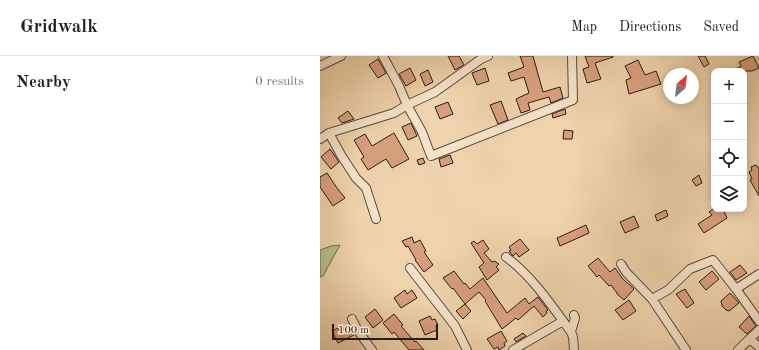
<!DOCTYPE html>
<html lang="en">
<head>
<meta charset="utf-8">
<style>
	:root { --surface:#fff; --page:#f2f2f2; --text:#222; --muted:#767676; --line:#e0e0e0 }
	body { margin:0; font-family:"Old Standard TT",serif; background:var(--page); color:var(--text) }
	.controls { position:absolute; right:12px; top:12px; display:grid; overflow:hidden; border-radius:8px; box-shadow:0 2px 10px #0003 }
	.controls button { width:36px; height:36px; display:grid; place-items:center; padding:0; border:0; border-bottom:1px solid var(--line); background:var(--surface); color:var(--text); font:20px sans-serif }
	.compass { position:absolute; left:343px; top:12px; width:36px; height:36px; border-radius:50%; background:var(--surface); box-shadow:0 2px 10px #0003; rotate:28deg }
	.scale { position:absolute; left:12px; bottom:10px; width:106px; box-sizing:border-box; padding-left:4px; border:2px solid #271c16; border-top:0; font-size:11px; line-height:14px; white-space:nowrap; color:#271c16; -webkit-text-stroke:3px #f5e2c9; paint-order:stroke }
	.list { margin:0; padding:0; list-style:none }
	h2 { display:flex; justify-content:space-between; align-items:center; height:52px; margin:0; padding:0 16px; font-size:17px }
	h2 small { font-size:13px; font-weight:400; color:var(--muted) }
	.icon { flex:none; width:22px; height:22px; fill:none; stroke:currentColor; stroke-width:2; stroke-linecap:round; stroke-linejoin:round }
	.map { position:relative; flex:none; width:439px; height:294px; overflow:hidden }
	header { display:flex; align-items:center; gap:24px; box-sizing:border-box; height:56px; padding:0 20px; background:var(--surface); border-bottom:1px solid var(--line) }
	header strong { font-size:19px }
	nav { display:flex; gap:22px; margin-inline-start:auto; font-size:14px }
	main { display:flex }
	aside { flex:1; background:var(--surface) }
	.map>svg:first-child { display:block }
	.green { fill:#b5bd8d; stroke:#6e6c52 }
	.building { fill:#d89f7c; stroke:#271c16 }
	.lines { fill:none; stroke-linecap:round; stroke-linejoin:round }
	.street-casing { stroke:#594a3c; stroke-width:10 }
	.street { stroke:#f5e2c9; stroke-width:8 }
</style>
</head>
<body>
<header>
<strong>Gridwalk</strong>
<nav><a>Map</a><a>Directions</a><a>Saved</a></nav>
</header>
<main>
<aside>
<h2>Nearby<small>0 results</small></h2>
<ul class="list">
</ul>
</aside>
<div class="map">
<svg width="439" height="294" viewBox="0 0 439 294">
	<rect width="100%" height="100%" fill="#efd3ac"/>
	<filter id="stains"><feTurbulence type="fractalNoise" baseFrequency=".005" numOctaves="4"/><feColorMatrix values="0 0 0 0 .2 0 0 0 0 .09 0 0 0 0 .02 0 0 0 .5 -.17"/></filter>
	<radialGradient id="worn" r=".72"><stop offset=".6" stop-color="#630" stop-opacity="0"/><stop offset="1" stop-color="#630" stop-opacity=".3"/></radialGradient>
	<path class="green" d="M 20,189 L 3,220 L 0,221 L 0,194 L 11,190 Z"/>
	<path class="building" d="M 128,0 L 139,0 L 144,9 L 135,14 Z
		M 200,0 L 213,0 L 223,36 L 240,31 L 243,42 L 231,47 L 229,41 L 208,47 L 210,54 L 201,57 L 196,43 L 209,37 L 204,21 L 191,25 L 188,17 L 204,11 Z
		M 265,0 L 293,0 L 293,1 L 275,7 L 281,23 L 267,27 L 263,13 L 269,11 Z
		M 378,0 L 385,0 L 389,8 L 384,11 Z
		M 433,0 L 439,12 L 432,15 L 413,15 L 421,10 L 419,6 Z
		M 58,3 L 66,17 L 58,22 L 49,9 Z
		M 318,4 L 325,19 L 336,15 L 341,28 L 309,38 L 306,24 L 311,22 L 305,10 Z
		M 90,12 L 96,24 L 86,30 L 79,18 Z
		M 165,12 L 169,25 L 157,29 L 152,17 Z
		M 108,14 L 113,26 L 105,30 L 100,18 Z
		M 181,45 L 188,64 L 178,68 L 170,49 Z
		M 128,46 L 133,58 L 120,63 L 115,51 Z
		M 245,53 L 246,58 L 233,62 L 232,58 Z
		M 28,55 L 34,63 L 22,67 L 18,62 Z
		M 91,67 L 97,80 L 88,84 L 82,71 Z
		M 244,74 L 253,75 L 252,83 L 243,83 Z
		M 74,77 L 89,103 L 72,112 L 66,103 L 48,114 L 41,103 L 44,101 L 34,84 L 45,78 L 52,90 Z
		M 10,93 L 19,106 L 11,113 L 1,101 Z
		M 130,99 L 133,107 L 121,111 L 119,103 Z
		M 103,102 L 105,107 L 99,109 L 97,104 Z
		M 436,109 L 438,112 L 439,112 L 439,140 L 430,124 L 432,123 L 429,116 L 432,114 L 431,111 Z
		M 7,117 L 17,132 L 25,142 L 13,150 L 0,131 L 0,121 Z
		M 379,119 L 382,127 L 376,130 L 372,124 Z
		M 393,153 L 403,153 L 407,162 L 384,177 L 378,168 L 392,159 L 389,156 Z
		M 346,154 L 348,160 L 337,165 L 335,159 Z
		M 314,160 L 319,171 L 305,177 L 300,166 Z
		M 266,169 L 269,177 L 240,190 L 237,182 Z
		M 92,181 L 94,187 L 100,184 L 106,195 L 104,196 L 113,209 L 104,216 L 95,204 L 96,204 L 88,190 L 86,191 L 82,185 Z
		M 200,183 L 209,194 L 199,201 L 196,197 L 193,200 L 189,195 L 191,194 L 189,191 Z
		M 163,184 L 169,193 L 164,197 L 172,206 L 174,205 L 179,208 L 176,211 L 179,214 L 167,224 L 159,211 L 164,207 L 151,187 L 154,185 L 157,188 Z
		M 278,202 L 290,216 L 295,212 L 302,222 L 314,233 L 304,244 L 297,238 L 297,237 L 291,229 L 289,230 L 279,219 L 277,221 L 268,210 Z
		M 420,209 L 427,217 L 416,224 L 410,216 Z
		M 134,215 L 144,228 L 145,227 L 150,233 L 163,222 L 187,257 L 205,242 L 209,248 L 218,241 L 228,254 L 226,255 L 227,257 L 223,261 L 214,250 L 198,264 L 196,262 L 182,273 L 165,245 L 166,244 L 159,236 L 145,248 L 133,232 L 132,233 L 123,222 Z
		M 392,215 L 399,223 L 386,234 L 379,226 Z
		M 365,233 L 374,247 L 367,252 L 356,238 Z
		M 85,234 L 87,238 L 92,234 L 97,242 L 81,252 L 74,242 Z
		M 410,237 L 419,247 L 409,255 L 406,254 L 402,250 L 401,245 Z
		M 309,244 L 316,255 L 303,264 L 295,254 Z
		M 145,248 L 151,255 L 143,263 L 136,255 Z
		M 55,253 L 63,264 L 53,272 L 45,261 Z
		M 74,258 L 83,269 L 81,270 L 95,286 L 96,285 L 104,294 L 89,294 L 74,276 L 72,278 L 63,267 Z
		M 110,260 L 112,264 L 115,263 L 118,269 L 116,270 L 117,274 L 105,279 L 99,265 Z
		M 429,260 L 436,270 L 427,278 L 419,271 Z
		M 18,272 L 19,274 L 23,272 L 25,276 L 31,273 L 34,279 L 18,287 L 12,275 Z
		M 181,275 L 187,285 L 184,287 L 185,290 L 179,294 L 178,291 L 174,293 L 167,283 Z
		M 203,277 L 206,280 L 196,286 L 194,283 Z"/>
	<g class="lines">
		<defs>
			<path id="street" d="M 168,0 L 161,3 L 115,36 L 87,49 L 102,76 L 111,100 L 253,44 L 252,0
				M 0,10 L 21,0
				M 0,83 L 9,77
				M 56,163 L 46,132 L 36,122 L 21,99 L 9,77 L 74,57 L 87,49 L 79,30 L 63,0
				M 186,201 C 212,220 232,250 251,276 L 255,262 L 254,259
				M 301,208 L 306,216 L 332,243 L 348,234 L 370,213 L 393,204 L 416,233
				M 90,212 L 135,270 L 147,294
				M 439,218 L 416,233 L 439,265
				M 332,243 L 366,294
				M 32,263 L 38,275 L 52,294
				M 251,276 L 253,281 L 254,294
				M 430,283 L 439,291
				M 193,294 L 243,265
				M 418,294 L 439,274"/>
		</defs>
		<use href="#street" class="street-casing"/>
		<use href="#street" class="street"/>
	</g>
	<rect width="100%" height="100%" filter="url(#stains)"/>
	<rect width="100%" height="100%" fill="url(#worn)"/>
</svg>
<div class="controls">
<button>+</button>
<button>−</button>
<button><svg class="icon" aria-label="locate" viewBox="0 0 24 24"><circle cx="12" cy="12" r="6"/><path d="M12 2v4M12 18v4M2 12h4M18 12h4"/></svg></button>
<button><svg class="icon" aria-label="layers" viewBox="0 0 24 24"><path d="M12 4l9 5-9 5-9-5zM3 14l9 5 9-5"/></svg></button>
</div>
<svg class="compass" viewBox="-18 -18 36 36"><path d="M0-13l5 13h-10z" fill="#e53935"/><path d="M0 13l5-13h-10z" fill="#767676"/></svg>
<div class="scale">100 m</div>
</div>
</main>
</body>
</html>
